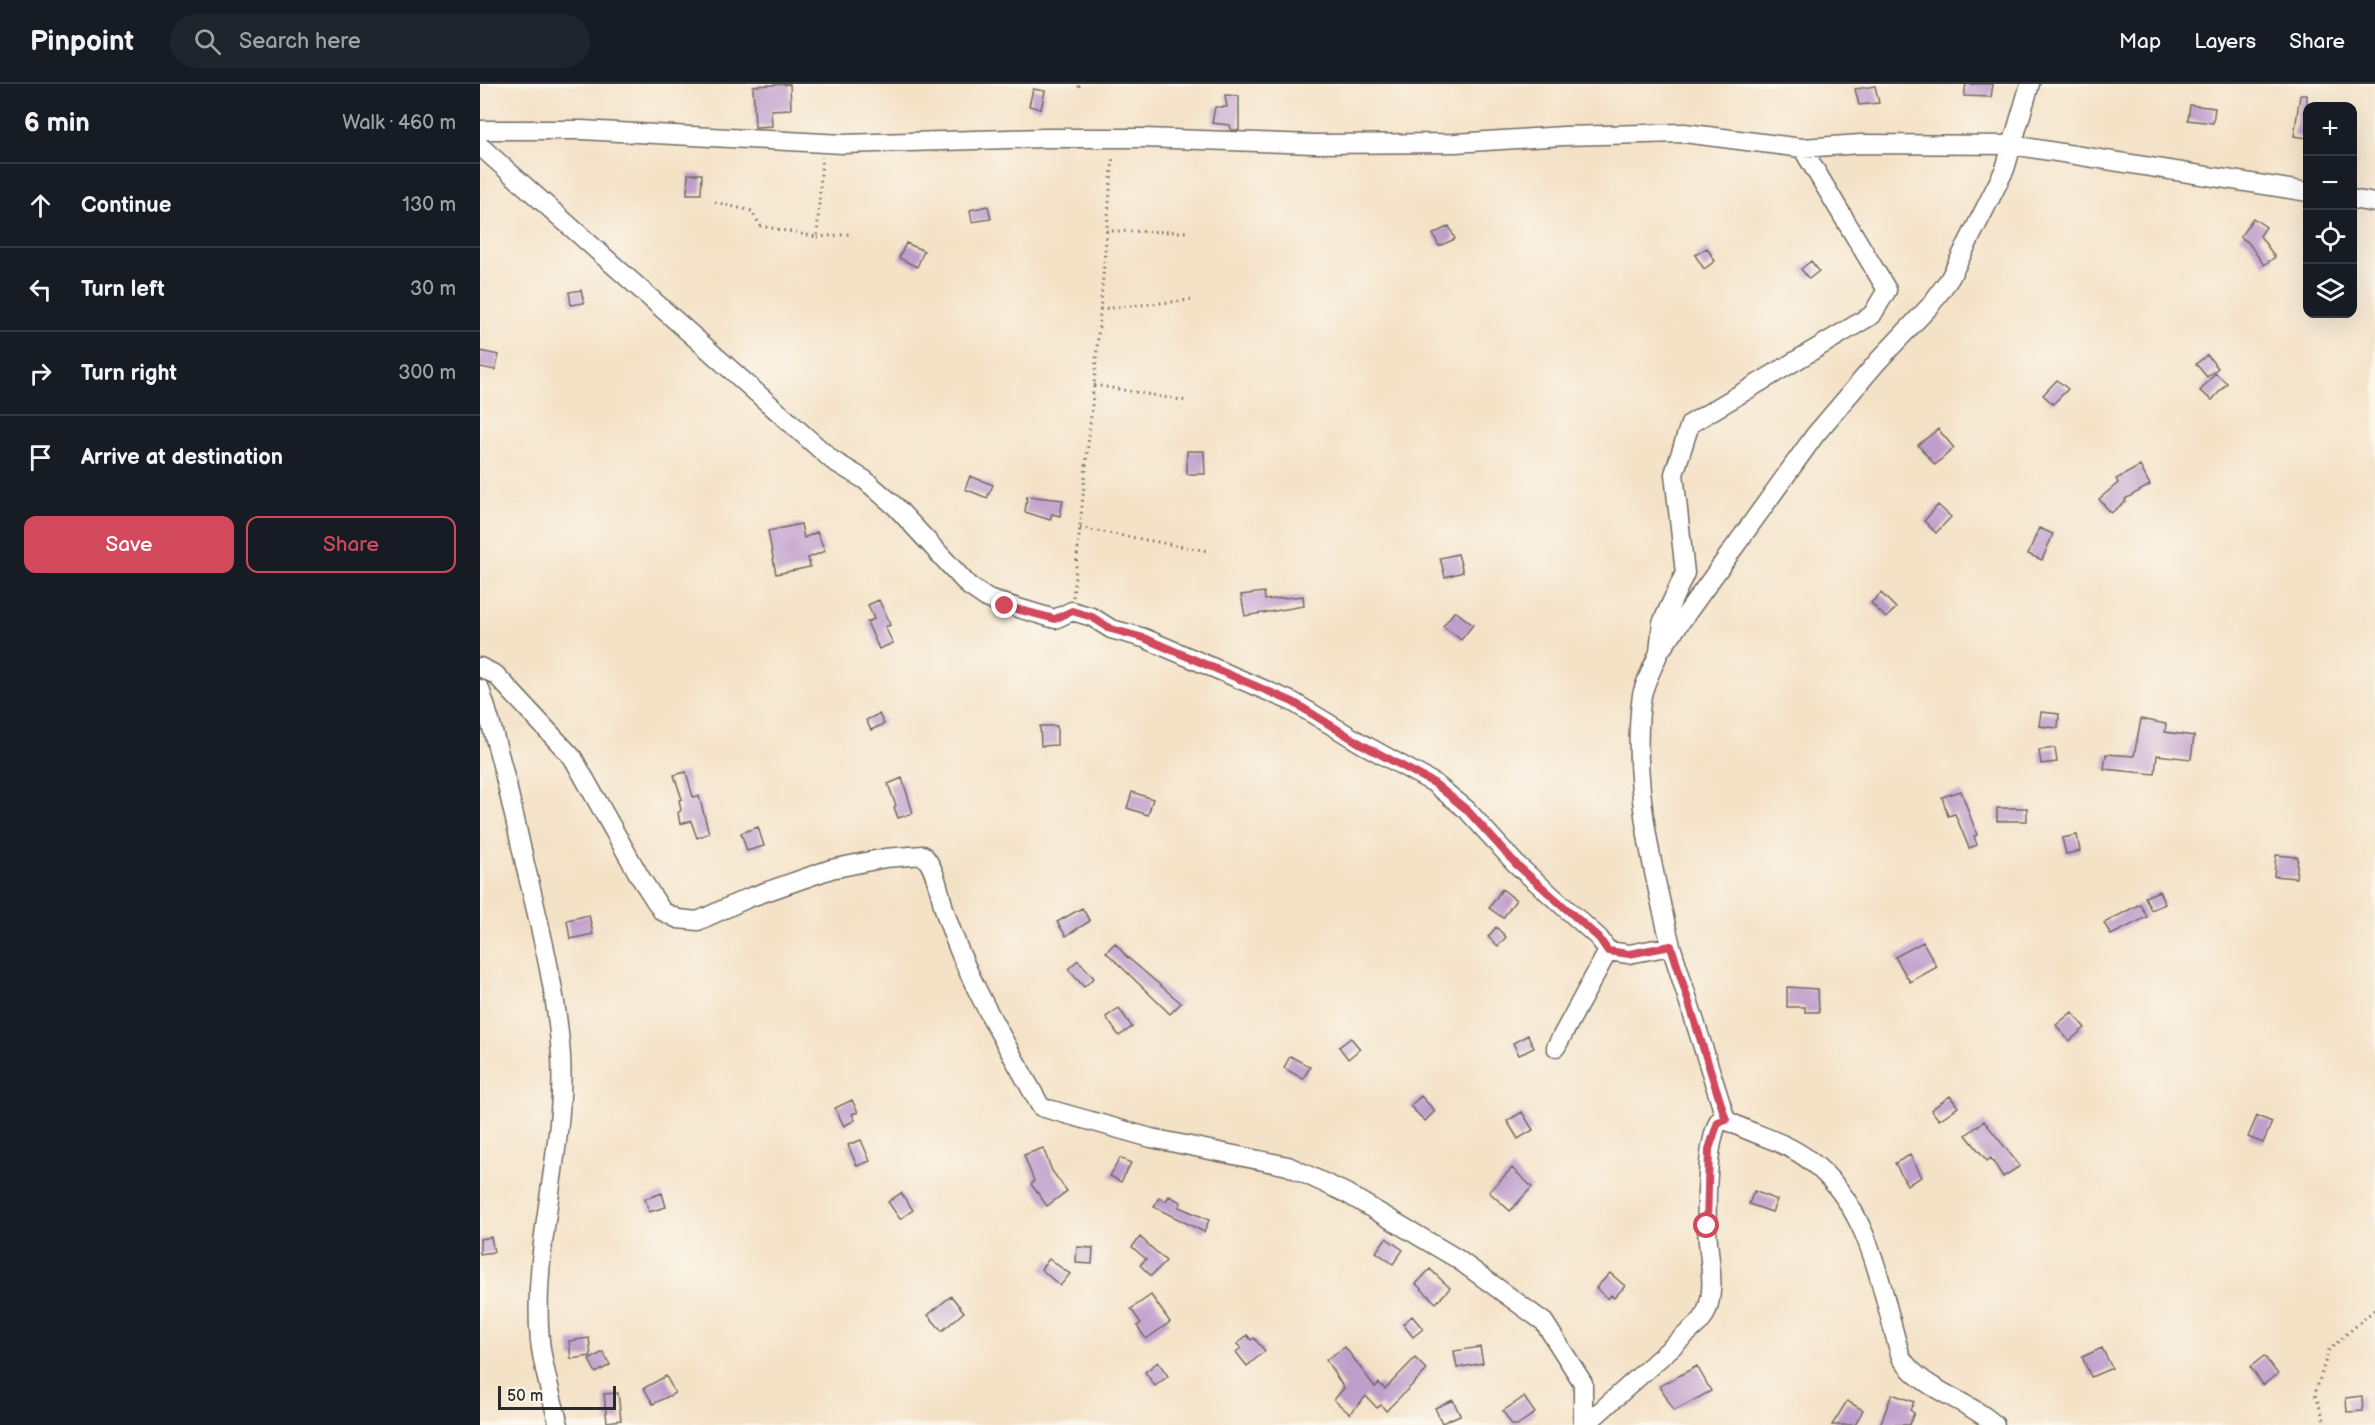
<!DOCTYPE html>
<html lang="en">
<head>
<meta charset="utf-8">
<style>
	:root { --surface:#171b24; --page:#20242c; --text:#f1f3f6; --muted:#9ea1a6; --line:#363941; --accent:#d1495b }
	body { margin:0; font-family:"Balsamiq Sans",sans-serif; background:var(--page); color:var(--text) }
	.controls { position:absolute; right:18px; top:18px; display:grid; overflow:hidden; border-radius:12px; box-shadow:0 6px 24px #0002 }
	.controls button { width:54px; height:54px; display:grid; place-items:center; padding:0; border:0; border-bottom:2px solid var(--line); background:var(--surface); color:var(--text); font:30px sans-serif }
	.scale { position:absolute; left:18px; bottom:15px; width:118px; box-sizing:border-box; padding-left:6px; border:3px solid #2b2b2b; border-top:0; font-size:16px; line-height:21px; white-space:nowrap; color:#2b2b2b; -webkit-text-stroke:4px #fbf7ec; paint-order:stroke }
	.stop { position:absolute; width:18px; height:18px; margin:-14px; border:4px solid #d1495b; border-radius:50%; background:#fff }
	.stop.end { background:#d1495b; border-color:#fff; box-shadow:0 2px 6px #0008 }
	.list { margin:0; padding:0; list-style:none }
	h2 { display:flex; justify-content:space-between; align-items:center; height:78px; margin:0; padding:0 24px; font-size:26px }
	h2 small { font-size:20px; font-weight:400; color:var(--muted) }
	.list li { display:grid; grid-template-columns:39px 1fr auto; gap:18px; align-items:center; box-sizing:border-box; height:84px; padding:0 24px; border-top:2px solid var(--line) }
	.list b { display:block; font-size:22px; white-space:nowrap }
	.list em { font-size:20px; font-style:normal; color:var(--muted) }
	.actions { display:flex; gap:12px; padding:18px 24px }
	.actions a { flex:1; padding:14px 0; border:2px solid var(--accent); border-radius:12px; text-align:center; font-size:21px; color:var(--accent) }
	.actions .main { background:var(--accent); color:#fff }
	.icon { flex:none; width:33px; height:33px; fill:none; stroke:currentColor; stroke-width:2; stroke-linecap:round; stroke-linejoin:round }
	.map { position:relative; flex:none; width:1895px; height:1341px; overflow:hidden }
	header { display:flex; align-items:center; gap:36px; box-sizing:border-box; height:84px; padding:0 30px; background:var(--surface); border-bottom:2px solid var(--line) }
	header strong { font-size:28px }
	nav { display:flex; gap:33px; margin-inline-start:auto; font-size:21px }
	.search { width:420px; height:54px; background:var(--page); display:flex; align-items:center; gap:15px; box-sizing:border-box; padding:0 21px; border-radius:33px; color:var(--muted); font-size:22px }
	main { display:flex }
	aside { flex:1; background:var(--surface) }
	.map>svg:first-child { display:block }
	.building { fill:#c09ecc }
	.lines { fill:none; stroke-linecap:round; stroke-linejoin:round }
	.minor-casing { stroke:#716b62; stroke-width:21 }
	.path { stroke:#716b62; stroke-width:3; stroke-dasharray:1.5 4.5; stroke-linecap:butt }
	.minor { stroke:#fff; stroke-width:18 }
	.route { stroke:#d1495b; stroke-width:8 }
</style>
</head>
<body>
<header>
<strong>Pinpoint</strong>
<div class="search"><svg class="icon" aria-label="search" viewBox="0 0 24 24"><circle cx="10" cy="10" r="6"/><path d="M15 15l6 6"/></svg>Search here</div>
<nav><a>Map</a><a>Layers</a><a>Share</a></nav>
</header>
<main>
<aside>
<h2>6 min<small>Walk · 460 m</small></h2>
<ul class="list">
<li><svg class="icon" aria-label="ahead" viewBox="0 0 24 24"><path d="M12 20V5M6 11l6-6 6 6"/></svg><div><b>Continue</b></div><em>130 m</em></li>
<li><svg class="icon" aria-label="left" viewBox="0 0 24 24"><path d="M17 20v-9H6M10 6l-5 5 5 5"/></svg><div><b>Turn left</b></div><em>30 m</em></li>
<li><svg class="icon" aria-label="right" viewBox="0 0 24 24"><path d="M7 20v-9h11M14 6l5 5-5 5"/></svg><div><b>Turn right</b></div><em>300 m</em></li>
<li><svg class="icon" aria-label="arrive" viewBox="0 0 24 24"><path d="M6 21V4h12l-3 4 3 4H6"/></svg><div><b>Arrive at destination</b></div></li>
</ul>
<div class="actions"><a class="main">Save</a><a>Share</a></div>
</aside>
<div class="map">
<svg width="1895" height="1341" viewBox="0 0 1895 1341">
	<rect width="100%" height="100%" fill="#fbf7ec"/>
	<filter id="ink" filterUnits="userSpaceOnUse"><feTurbulence type="fractalNoise" baseFrequency=".0167" numOctaves="2"/><feDisplacementMap in="SourceGraphic" scale="12" xChannelSelector="R" yChannelSelector="G"/><feConvolveMatrix kernelMatrix="1 2 1 2 8 2 1 2 1" color-interpolation-filters="sRGB"/></filter>
	<filter id="wash" filterUnits="userSpaceOnUse"><feTurbulence type="fractalNoise" baseFrequency=".008" numOctaves="4" result="noise"/><feDisplacementMap in="SourceGraphic" scale="24" xChannelSelector="R" yChannelSelector="G"/><feGaussianBlur stdDeviation="1.35" result="paint"/><feColorMatrix in="noise" values="0 0 0 0 0 0 0 0 0 0 0 0 0 0 0 0 0 1.4 0 .05"/><feComposite in="paint" operator="in"/></filter>
	<g filter="url(#wash)">
		<rect width="100%" height="100%" fill="#f4e2c7"/>
		<g id="blocks">
			<path class="building" d="M 310,0 L 311,25 L 291,26 L 292,42 L 275,43 L 273,2 Z
				M 1486,0 L 1513,0 L 1511,13 L 1484,12 Z
				M 1395,2 L 1399,19 L 1379,21 L 1375,5 Z
				M 553,5 L 565,7 L 561,25 L 549,22 Z
				M 745,11 L 759,12 L 759,46 L 751,46 L 750,41 L 732,39 L 735,23 L 747,23 Z
				M 1820,11 L 1827,11 L 1827,54 L 1814,52 Z
				M 1710,21 L 1735,24 L 1733,39 L 1708,36 Z
				M 208,90 L 222,90 L 221,110 L 207,110 Z
				M 508,122 L 511,135 L 492,138 L 490,126 Z
				M 1773,134 L 1786,143 L 1780,152 L 1795,173 L 1784,181 L 1768,158 L 1760,153 Z
				M 969,142 L 975,155 L 959,162 L 953,150 Z
				M 426,159 L 444,167 L 437,183 L 419,174 Z
				M 1227,164 L 1235,177 L 1224,185 L 1215,171 Z
				M 1331,177 L 1339,187 L 1329,195 L 1321,185 Z
				M 101,206 L 104,219 L 91,221 L 89,208 Z
				M 0,267 L 19,271 L 15,286 L 0,283 Z
				M 1727,271 L 1738,284 L 1727,293 L 1716,280 Z
				M 1735,289 L 1747,299 L 1732,316 L 1720,307 Z
				M 1577,296 L 1588,305 L 1573,320 L 1563,311 Z
				M 1458,345 L 1474,364 L 1455,381 L 1438,361 Z
				M 707,367 L 724,367 L 725,390 L 707,390 Z
				M 1660,382 L 1670,401 L 1645,415 L 1646,417 L 1631,429 L 1619,415 L 1638,399 L 1636,395 Z
				M 490,392 L 513,401 L 507,414 L 485,405 Z
				M 547,412 L 583,416 L 580,432 L 572,430 L 570,436 L 545,428 Z
				M 1458,421 L 1471,433 L 1456,449 L 1444,437 Z
				M 321,440 L 324,454 L 337,448 L 345,467 L 328,474 L 330,483 L 296,490 L 288,447 Z
				M 1559,444 L 1573,450 L 1562,476 L 1548,470 Z
				M 978,470 L 983,488 L 965,493 L 960,474 Z
				M 784,508 L 785,516 L 823,512 L 824,522 L 765,532 L 761,511 Z
				M 1401,509 L 1416,524 L 1406,534 L 1391,519 Z
				M 399,516 L 410,541 L 405,543 L 413,559 L 399,565 L 387,538 L 394,535 L 388,521 Z
				M 975,527 L 993,541 L 981,556 L 963,542 Z
				M 1561,628 L 1579,630 L 1578,644 L 1559,642 Z
				M 399,630 L 404,640 L 391,646 L 386,636 Z
				M 1661,635 L 1686,640 L 1685,648 L 1714,652 L 1711,675 L 1677,671 L 1675,690 L 1624,685 L 1626,670 L 1654,672 Z
				M 560,642 L 577,642 L 577,661 L 561,662 Z
				M 1575,664 L 1577,678 L 1561,680 L 1559,666 Z
				M 206,688 L 213,713 L 219,712 L 229,749 L 217,754 L 211,737 L 200,740 L 198,729 L 201,726 L 199,716 L 202,715 L 194,691 Z
				M 422,694 L 433,729 L 418,734 L 414,723 L 416,722 L 408,700 Z
				M 1481,707 L 1497,751 L 1494,752 L 1497,761 L 1489,764 L 1475,730 L 1468,732 L 1462,713 Z
				M 652,708 L 673,715 L 668,731 L 647,724 Z
				M 1517,724 L 1547,724 L 1547,737 L 1517,737 Z
				M 278,743 L 284,762 L 267,767 L 261,749 Z
				M 1597,751 L 1600,767 L 1586,770 L 1582,754 Z
				M 1796,771 L 1818,773 L 1816,794 L 1794,792 Z
				M 1022,805 L 1036,816 L 1023,834 L 1009,824 Z
				M 1679,807 L 1685,820 L 1671,826 L 1665,813 Z
				M 1660,820 L 1667,833 L 1631,851 L 1624,839 Z
				M 602,824 L 610,837 L 586,852 L 577,838 Z
				M 109,831 L 113,850 L 90,855 L 87,836 Z
				M 1016,843 L 1026,853 L 1018,862 L 1008,853 Z
				M 1443,858 L 1457,883 L 1430,898 L 1415,873 Z
				M 635,859 L 646,872 L 701,919 L 690,930 L 626,868 Z
				M 598,876 L 614,894 L 604,903 L 588,885 Z
				M 1307,903 L 1338,905 L 1339,928 L 1325,928 L 1325,923 L 1307,923 Z
				M 639,924 L 652,943 L 639,952 L 626,933 Z
				M 1592,928 L 1605,944 L 1589,957 L 1576,941 Z
				M 1048,951 L 1054,964 L 1039,971 L 1033,959 Z
				M 871,954 L 880,965 L 868,975 L 859,963 Z
				M 810,972 L 830,983 L 823,995 L 804,984 Z
				M 941,1012 L 955,1027 L 945,1037 L 930,1022 Z
				M 1470,1012 L 1478,1023 L 1459,1036 L 1451,1026 Z
				M 372,1016 L 378,1028 L 372,1030 L 375,1036 L 364,1042 L 355,1024 Z
				M 1042,1028 L 1053,1046 L 1038,1055 L 1027,1037 Z
				M 1777,1032 L 1792,1038 L 1783,1059 L 1768,1053 Z
				M 1504,1037 L 1540,1082 L 1523,1093 L 1511,1074 L 1507,1077 L 1486,1051 Z
				M 381,1056 L 390,1077 L 377,1082 L 368,1061 Z
				M 563,1064 L 572,1087 L 587,1107 L 567,1122 L 551,1100 L 554,1097 L 544,1071 Z
				M 1430,1071 L 1442,1093 L 1427,1101 L 1415,1079 Z
				M 640,1074 L 651,1079 L 641,1098 L 630,1092 Z
				M 1032,1084 L 1052,1103 L 1030,1127 L 1009,1108 Z
				M 1274,1107 L 1297,1116 L 1292,1128 L 1269,1120 Z
				M 182,1109 L 186,1123 L 169,1128 L 165,1115 Z
				M 421,1109 L 433,1126 L 420,1135 L 408,1118 Z
				M 689,1112 L 701,1118 L 699,1123 L 729,1136 L 724,1148 L 674,1123 L 679,1114 L 686,1117 Z
				M 11,1153 L 14,1168 L 0,1170 L 0,1155 Z
				M 660,1153 L 686,1177 L 671,1192 L 660,1181 L 666,1175 L 652,1163 Z
				M 906,1154 L 923,1166 L 913,1180 L 896,1168 Z
				M 597,1163 L 613,1164 L 612,1180 L 596,1179 Z
				M 569,1175 L 590,1190 L 580,1202 L 561,1185 Z
				M 950,1185 L 970,1204 L 956,1219 L 936,1200 Z
				M 1130,1189 L 1145,1202 L 1134,1214 L 1131,1211 L 1128,1215 L 1116,1204 Z
				M 671,1211 L 690,1238 L 666,1255 L 657,1242 L 661,1239 L 651,1225 Z
				M 471,1212 L 484,1228 L 462,1247 L 448,1231 Z
				M 932,1232 L 943,1245 L 933,1253 L 923,1240 Z
				M 767,1251 L 771,1256 L 774,1254 L 785,1267 L 767,1282 L 756,1268 L 761,1264 L 757,1260 Z
				M 109,1254 L 111,1272 L 91,1275 L 89,1257 Z
				M 865,1263 L 895,1303 L 899,1299 L 905,1305 L 935,1274 L 947,1286 L 906,1327 L 901,1321 L 897,1324 L 886,1312 L 870,1330 L 854,1316 L 864,1304 L 846,1276 Z
				M 1000,1263 L 1003,1279 L 977,1284 L 974,1267 Z
				M 1622,1264 L 1632,1284 L 1611,1293 L 1602,1273 Z
				M 123,1268 L 130,1281 L 116,1289 L 109,1276 Z
				M 1784,1272 L 1798,1290 L 1783,1301 L 1770,1283 Z
				M 678,1278 L 688,1292 L 675,1302 L 665,1288 Z
				M 1217,1282 L 1231,1307 L 1194,1327 L 1180,1302 Z
				M 186,1292 L 195,1309 L 173,1320 L 164,1304 Z
				M 138,1309 L 141,1336 L 127,1338 L 124,1310 Z
				M 1412,1310 L 1434,1318 L 1430,1326 L 1434,1329 L 1429,1341 L 1400,1341 Z
				M 1882,1312 L 1883,1327 L 1867,1328 L 1866,1314 Z
				M 1044,1313 L 1055,1329 L 1037,1341 L 1032,1341 L 1023,1327 Z
				M 973,1316 L 980,1331 L 962,1339 L 955,1324 Z
				M 1367,1317 L 1383,1326 L 1375,1341 L 1352,1341 Z"/>
		</g>
	</g>
	<g filter="url(#ink)">
		<use href="#blocks" fill-opacity="0" stroke="#716b62" stroke-width="1.5"/>
		<g class="lines">
			<defs>
				<path id="minor" d="M 0,46 L 101,46 L 363,60 L 565,54 L 664,54 L 834,60 L 975,59 L 1083,52 L 1204,49 L 1322,64 L 1381,60 L 1532,61 L 1828,108
					M 0,62 L 352,376 L 385,396 L 416,423 L 489,502 L 508,515 L 575,535 L 592,527 L 612,533 L 631,545 L 664,554 L 813,618 L 881,659 L 954,699 L 987,726 L 1036,780 L 1119,854 L 1128,867 L 1149,870 L 1191,862 L 1246,1036 C 1273,1051 1305,1057 1329,1076 C 1391,1122 1400,1204 1421,1273 C 1441,1306 1487,1315 1515,1341
					M 1872,115 L 1895,119
					M 1179,568 L 1182,539 L 1205,489 L 1194,390 L 1210,340 L 1392,231 L 1407,206 L 1322,64
					M 0,583 L 16,591 L 93,674 L 160,793 L 182,827 L 198,835 L 218,837 L 268,814 L 351,785 L 405,774 L 443,771 C 457,785 460,814 466,831 C 488,899 527,961 561,1023 L 671,1054 L 808,1082 L 866,1109 L 976,1174 L 1064,1238 L 1103,1299 L 1103,1341
					M 0,605 C 19,662 32,722 45,780 C 60,843 77,908 81,972 C 86,1067 51,1163 60,1257 C 63,1285 72,1314 79,1341
					M 1191,862 C 1172,785 1150,691 1162,611 C 1165,597 1174,582 1179,568 L 1335,351 L 1398,277 L 1450,222 L 1470,194 L 1525,85 L 1550,0
					M 1076,963 L 1128,867
					M 1105,1341 L 1222,1236 C 1239,1210 1228,1174 1227,1144 C 1226,1116 1227,1063 1238,1038 L 1246,1036"/>
			</defs>
			<use href="#minor" class="minor-casing"/>
			<path class="path" d="M 599,3 L 599,0
				M 235,118 L 271,127 L 281,142 L 337,153 L 342,73
				M 626,147 L 707,148
				M 337,153 L 371,150
				M 620,225 L 711,216
				M 614,301 L 707,317
				M 600,444 L 728,467
				M 593,513 L 614,301 L 633,71
				M 1846,1341 L 1835,1310 L 1849,1266 L 1895,1225"/>
			<use href="#minor" class="minor"/>
		</g>
	</g>
	<g class="lines" filter="url(#ink)">
		<path class="route" d="M 525,522 L 575,535 L 592,527 L 612,533 L 631,545 L 664,554 L 813,618 L 881,660 L 954,699 L 987,726 L 1036,780 L 1119,854 L 1128,867 L 1149,870 L 1191,862 L 1246,1036 L 1238,1038 L 1229,1065 L 1227,1142"/>
	</g>
</svg>
<div class="controls">
<button>+</button>
<button>−</button>
<button><svg class="icon" aria-label="locate" viewBox="0 0 24 24"><circle cx="12" cy="12" r="6"/><path d="M12 2v4M12 18v4M2 12h4M18 12h4"/></svg></button>
<button><svg class="icon" aria-label="layers" viewBox="0 0 24 24"><path d="M12 4l9 5-9 5-9-5zM3 14l9 5 9-5"/></svg></button>
</div>
<div class="scale">50 m</div>
<div class="stop" style="left:1227px;top:1142px"></div>
<div class="stop end" style="left:525px;top:522px"></div>
</div>
</main>
</body>
</html>
